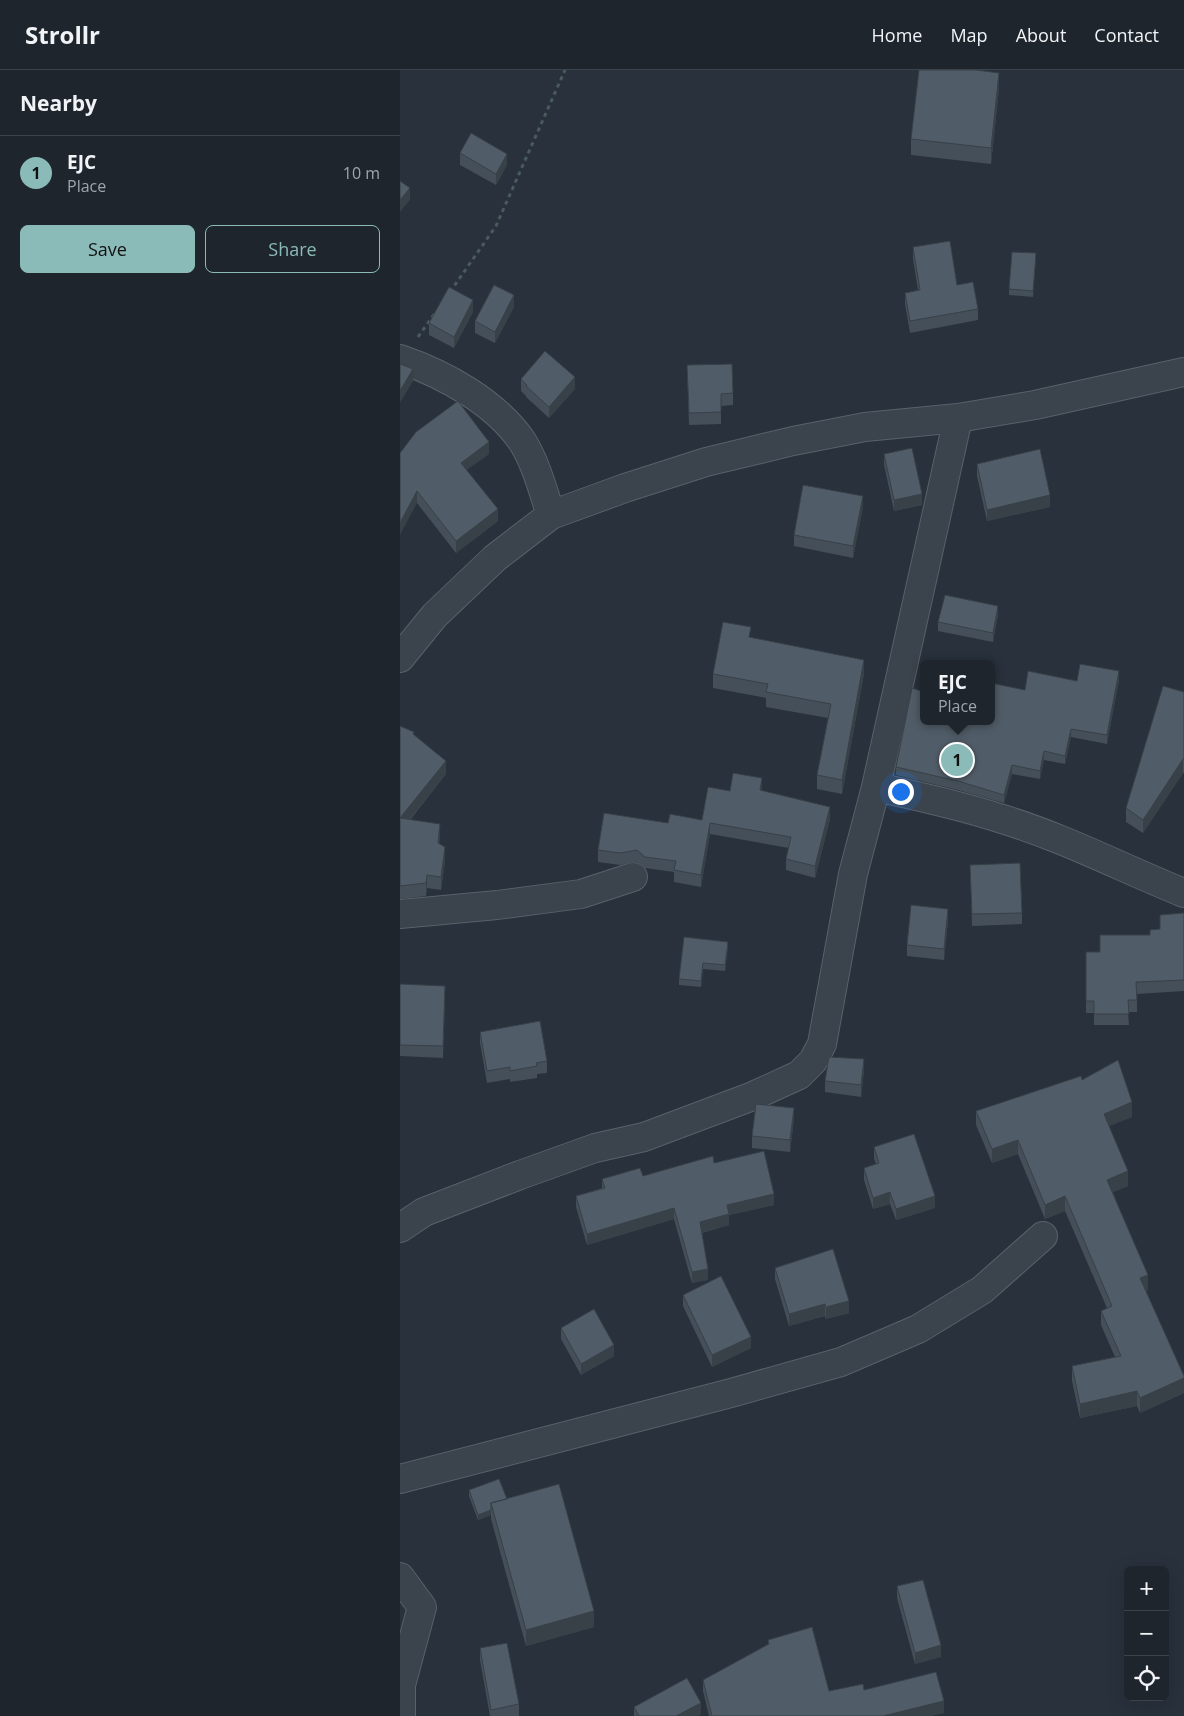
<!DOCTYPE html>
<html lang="en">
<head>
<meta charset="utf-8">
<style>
	:root { --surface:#1e252d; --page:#2b3139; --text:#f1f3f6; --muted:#a1a5aa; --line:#3c4249; --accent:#8bbbb9 }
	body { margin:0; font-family:"Open Sans",sans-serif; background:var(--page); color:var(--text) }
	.controls { position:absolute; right:15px; bottom:15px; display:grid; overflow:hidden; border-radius:8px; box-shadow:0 5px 20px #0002 }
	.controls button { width:45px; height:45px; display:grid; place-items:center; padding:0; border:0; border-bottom:1px solid var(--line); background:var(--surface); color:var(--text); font:25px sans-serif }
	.you { position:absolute; left:500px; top:721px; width:18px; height:18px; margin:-12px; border:4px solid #fff; border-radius:50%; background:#1a73e8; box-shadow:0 0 0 8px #1a73e833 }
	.badge { display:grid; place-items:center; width:32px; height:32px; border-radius:50%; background:var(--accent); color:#111; font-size:16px; font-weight:700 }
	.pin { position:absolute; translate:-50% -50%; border:2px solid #fff; box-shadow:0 1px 5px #0006 }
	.popup { position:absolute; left:520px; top:590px; width:75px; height:65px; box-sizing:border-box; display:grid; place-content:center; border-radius:8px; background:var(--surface); filter:drop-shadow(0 1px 4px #0005); font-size:16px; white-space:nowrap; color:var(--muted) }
	.popup b { font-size:19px; color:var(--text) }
	.popup::after { content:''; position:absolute; left:50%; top:100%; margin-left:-10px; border:10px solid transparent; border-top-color:var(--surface) }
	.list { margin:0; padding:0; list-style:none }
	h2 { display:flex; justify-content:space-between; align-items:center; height:65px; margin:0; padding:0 20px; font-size:21px }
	h2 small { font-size:16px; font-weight:400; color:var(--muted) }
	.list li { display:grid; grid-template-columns:32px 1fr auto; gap:15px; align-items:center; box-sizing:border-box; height:75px; padding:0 20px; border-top:1px solid var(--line) }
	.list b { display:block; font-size:19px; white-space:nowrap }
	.list p { margin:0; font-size:16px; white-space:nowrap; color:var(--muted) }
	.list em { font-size:16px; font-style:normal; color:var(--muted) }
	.actions { display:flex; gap:10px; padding:15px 20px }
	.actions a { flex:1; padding:11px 0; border:1px solid var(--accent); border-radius:8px; text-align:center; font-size:18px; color:var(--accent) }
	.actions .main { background:var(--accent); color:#111 }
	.icon { flex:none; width:28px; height:28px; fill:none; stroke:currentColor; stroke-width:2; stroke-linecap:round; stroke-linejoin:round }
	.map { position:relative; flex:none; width:784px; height:1646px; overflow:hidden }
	header { display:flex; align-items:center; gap:30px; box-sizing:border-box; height:70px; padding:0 25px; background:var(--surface); border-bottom:1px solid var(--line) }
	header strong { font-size:24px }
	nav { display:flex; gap:28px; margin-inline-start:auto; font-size:18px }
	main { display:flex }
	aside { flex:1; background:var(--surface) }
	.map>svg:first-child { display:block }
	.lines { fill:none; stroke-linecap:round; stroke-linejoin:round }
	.minor-casing { stroke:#59616a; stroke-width:30 }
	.path { stroke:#495b5c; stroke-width:3; stroke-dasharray:4 4; stroke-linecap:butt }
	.minor { stroke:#3b434d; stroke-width:28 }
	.wall { fill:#454f59 }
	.shaded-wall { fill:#384048 }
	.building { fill:#505c67; stroke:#384048 }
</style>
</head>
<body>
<header>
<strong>Strollr</strong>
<nav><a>Home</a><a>Map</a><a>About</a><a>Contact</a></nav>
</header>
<main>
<aside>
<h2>Nearby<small></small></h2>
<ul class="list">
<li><span class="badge">1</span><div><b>EJC</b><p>Place</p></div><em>10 m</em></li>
</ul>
<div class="actions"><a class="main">Save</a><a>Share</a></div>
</aside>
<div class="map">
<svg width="784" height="1646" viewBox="0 0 784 1646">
	<rect width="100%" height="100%" fill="#28313c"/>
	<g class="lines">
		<defs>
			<path id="minor" d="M 0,289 C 44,304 95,332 122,371 C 136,393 143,421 151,445
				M 0,588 L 35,545 L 95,488 L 151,445 L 225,418 L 306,392 L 393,371 L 465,357 L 558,348 L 635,335 L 784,302
				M 476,717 C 518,726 559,735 599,748 C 663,767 722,798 784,823
				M 0,844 L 97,835 L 181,824 L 233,807
				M 0,1158 L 24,1142 L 120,1105 L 195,1078 L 244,1067 L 353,1026 L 399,1005 L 413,991 L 422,974 L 453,804 L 476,717 L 558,348
				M 0,1409 L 331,1323 L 441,1292 L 518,1259 L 582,1220 L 643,1166
				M 0,1507 L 22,1537 L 1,1615 L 1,1646"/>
		</defs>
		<use href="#minor" class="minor-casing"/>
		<path class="path" d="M 50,222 L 96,156 L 165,0
			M 18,267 L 35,243"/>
		<use href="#minor" class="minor"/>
	</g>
	<path class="wall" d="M 599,19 L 591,94 L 511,85 L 511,69 Z
		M 60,83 L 107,95 L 96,115 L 60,95 Z
		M 513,177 L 557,215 L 578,239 L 578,250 L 510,263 L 505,234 L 505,223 L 518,220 L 513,189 Z
		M 636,189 L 633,227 L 609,225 L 609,219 Z
		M 114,237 L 95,273 L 75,263 L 75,251 Z
		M 73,242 L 54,278 L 29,265 L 29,253 Z
		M 287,295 L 333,323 L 333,335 L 321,336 L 321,354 L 289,355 Z
		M 121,309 L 175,319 L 149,348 L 126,327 L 126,326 L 121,321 Z
		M 0,383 L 89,384 L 66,400 L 98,451 L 56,483 L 17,433 Z
		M 484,384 L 522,435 L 494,441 L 484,395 Z
		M 577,394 L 650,437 L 587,451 L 577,406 Z
		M 463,437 L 453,488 L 394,476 L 394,465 Z
		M 598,545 L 593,572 L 538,561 L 538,552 Z
		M 351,568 L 464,604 L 442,724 L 417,719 L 417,705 L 428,648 L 366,637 L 366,628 L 313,618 L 313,604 Z
		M 719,610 L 707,674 L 671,667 L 665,694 L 644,690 L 640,709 L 612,704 L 604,733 L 558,720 L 496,705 L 496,697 L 521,621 L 625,620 L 677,611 Z
		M 784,622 L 784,703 L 783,703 L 743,763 L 726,752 L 726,738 Z
		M 0,656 L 14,665 L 46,704 L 10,750 L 40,767 L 39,774 L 45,791 L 41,820 L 27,818 L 26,826 L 0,829 Z
		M 362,720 L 430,749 L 415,808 L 386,800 L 386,789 L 389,778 L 310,764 L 301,817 L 274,812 L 274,802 L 245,798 L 237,792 L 220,795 L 198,792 L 198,780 L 268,753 L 302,750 L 330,721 Z
		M 570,795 L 622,843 L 622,854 L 572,856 Z
		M 784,843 L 784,921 L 737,924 L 737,942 L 728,942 L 729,955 L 694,955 L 694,943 L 686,943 L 686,882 L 700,882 L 750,865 L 760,859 L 760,845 Z
		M 548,850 L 544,890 L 507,886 L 507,875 Z
		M 328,877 L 325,901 L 303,899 L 301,917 L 279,915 L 279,909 Z
		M 0,924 L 45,927 L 43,988 L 0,986 Z
		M 80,962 L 147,991 L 147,1003 L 137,1004 L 137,1008 L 110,1012 L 110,1009 L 87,1013 L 80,973 Z
		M 464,1000 L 461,1027 L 425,1022 L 425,1011 Z
		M 682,1010 L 732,1047 L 709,1056 L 728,1116 L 713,1122 L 748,1220 L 746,1221 L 784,1306 L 784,1323 L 740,1343 L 737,1336 L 680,1348 L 672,1311 L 672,1296 L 715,1287 L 701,1255 L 701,1241 L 707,1238 L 665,1141 L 645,1149 L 618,1084 L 592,1093 L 576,1055 L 576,1041 Z
		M 394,1049 L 390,1082 L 352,1078 L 352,1066 Z
		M 474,1077 L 535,1138 L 496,1150 L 490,1134 L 473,1139 L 464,1110 L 464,1098 L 476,1094 L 474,1089 Z
		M 314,1093 L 374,1135 L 329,1145 L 329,1155 L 302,1163 L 308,1210 L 292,1213 L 274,1149 L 187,1175 L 176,1137 L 176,1126 L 202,1118 L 202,1109 L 243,1106 Z
		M 375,1198 L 449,1243 L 426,1249 L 425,1246 L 389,1256 L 375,1209 Z
		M 283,1225 L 351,1278 L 312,1297 L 283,1236 Z
		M 161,1258 L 214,1286 L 181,1305 L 161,1269 Z
		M 69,1420 L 107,1429 L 194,1557 L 126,1576 L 91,1449 L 91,1445 L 78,1450 L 69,1426 Z
		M 497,1516 L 541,1587 L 515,1594 L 497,1528 Z
		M 368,1570 L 429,1621 L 464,1620 L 544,1643 L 530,1646 L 309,1646 L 303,1621 L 303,1610 L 368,1574 Z
		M 80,1578 L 119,1634 L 119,1646 L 90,1646 L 80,1590 Z
		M 234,1637 L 301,1644 L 297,1646 L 234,1646 Z"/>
	<path class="shaded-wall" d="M 599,3 L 599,19 L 591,94 L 591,78 Z
		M 107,84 L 107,95 L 96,115 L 96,104 Z
		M 10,118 L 10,130 L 0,142 L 0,130 Z
		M 114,225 L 114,237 L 95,273 L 95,262 Z
		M 73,230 L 73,242 L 54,278 L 54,267 Z
		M 13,299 L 13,311 L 0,333 L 0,321 Z
		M 175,307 L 175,319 L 149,348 L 149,337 Z
		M 89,372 L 89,384 L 61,404 L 61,393 Z
		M 17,421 L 17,433 L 0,465 L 0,453 Z
		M 522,424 L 522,435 L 494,441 L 494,430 Z
		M 650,425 L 650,437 L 587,451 L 587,440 Z
		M 463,426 L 463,437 L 453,488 L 453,476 Z
		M 98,439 L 98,451 L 56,483 L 56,471 Z
		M 598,536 L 598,545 L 593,572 L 593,563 Z
		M 464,590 L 464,604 L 442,724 L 442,710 Z
		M 719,601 L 719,610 L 707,674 L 707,665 Z
		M 671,659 L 671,667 L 665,694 L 665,686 Z
		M 644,681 L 644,690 L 640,709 L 640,701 Z
		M 783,689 L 783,703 L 743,763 L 743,750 Z
		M 46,691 L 46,704 L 0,761 L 0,748 Z
		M 612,695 L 612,704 L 604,733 L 604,725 Z
		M 362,708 L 362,719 L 360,731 L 360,720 Z
		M 430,737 L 430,749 L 415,808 L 415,796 Z
		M 310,753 L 310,764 L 301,817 L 301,805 Z
		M 40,754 L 40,767 L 38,786 L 38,773 Z
		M 45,777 L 45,791 L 41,820 L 41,807 Z
		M 27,805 L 27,818 L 26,826 L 26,813 Z
		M 548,839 L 548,850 L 544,890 L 544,879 Z
		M 464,989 L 464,1000 L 461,1027 L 461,1015 Z
		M 732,1032 L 732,1047 L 704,1058 L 704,1044 Z
		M 394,1038 L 394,1049 L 390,1082 L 390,1070 Z
		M 618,1070 L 618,1084 L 592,1093 L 592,1079 Z
		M 728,1101 L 728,1116 L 707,1124 L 707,1110 Z
		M 490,1122 L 490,1134 L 473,1139 L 473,1128 Z
		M 374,1124 L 374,1135 L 329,1145 L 329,1155 L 300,1163 L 300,1152 L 327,1135 Z
		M 535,1126 L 535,1138 L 496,1150 L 496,1139 Z
		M 665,1126 L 665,1141 L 645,1149 L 645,1135 Z
		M 274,1138 L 274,1149 L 187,1175 L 187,1164 Z
		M 308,1199 L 308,1210 L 292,1213 L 292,1202 Z
		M 748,1205 L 748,1220 L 740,1223 L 740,1208 Z
		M 449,1231 L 449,1243 L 426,1249 L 426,1237 Z
		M 425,1234 L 425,1246 L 389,1256 L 389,1244 Z
		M 351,1267 L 351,1278 L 312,1297 L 312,1285 Z
		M 214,1275 L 214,1286 L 181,1305 L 181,1294 Z
		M 784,1308 L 784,1323 L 740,1343 L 740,1328 Z
		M 737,1321 L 737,1336 L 680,1348 L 680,1334 Z
		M 91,1440 L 91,1445 L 78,1450 L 78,1445 Z
		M 194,1541 L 194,1557 L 126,1576 L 126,1560 Z
		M 541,1575 L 541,1587 L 515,1594 L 515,1583 Z
		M 544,1631 L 544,1643 L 530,1646 L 483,1646 Z
		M 301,1633 L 301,1644 L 297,1646 L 276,1646 Z"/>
	<path class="building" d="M 519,0 L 576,0 L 599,3 L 591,78 L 511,69 Z
		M 71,63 L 107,84 L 96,104 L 60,83 Z
		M 0,111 L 10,118 L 0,130 Z
		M 550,171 L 557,215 L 573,212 L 578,239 L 510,251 L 505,223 L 520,220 L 513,177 Z
		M 612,182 L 636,183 L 633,221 L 609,219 Z
		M 94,215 L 114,225 L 95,262 L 75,251 Z
		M 49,217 L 73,230 L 54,267 L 29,253 Z
		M 145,281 L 175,307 L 149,337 L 126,316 L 127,315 L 121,309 Z
		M 0,294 L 13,299 L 0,321 Z
		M 332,294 L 333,323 L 321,324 L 321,342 L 289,343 L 287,295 Z
		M 58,331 L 89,372 L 61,393 L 98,439 L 56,471 L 17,421 L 0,453 L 0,383 L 16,362 Z
		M 512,378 L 522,424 L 494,430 L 484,384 Z
		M 640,379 L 650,425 L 587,440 L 577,394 Z
		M 403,415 L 463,426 L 453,476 L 394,465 Z
		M 545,525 L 598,536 L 593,563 L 538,552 Z
		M 323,552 L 351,557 L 349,567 L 464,590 L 442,710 L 417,705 L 431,634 L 366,622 L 368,614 L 313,604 Z
		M 680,594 L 719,601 L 707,665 L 671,659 L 665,686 L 644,681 L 640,701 L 612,695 L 604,725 L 558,711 L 496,697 L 512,618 L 521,621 L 523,613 L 523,651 L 591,651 L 591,613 L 625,620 L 628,601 L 677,611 Z
		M 763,616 L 784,622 L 784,689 L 783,689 L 743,750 L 726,738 Z
		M 0,656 L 14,662 L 13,664 L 46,691 L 0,748 L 40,754 L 38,773 L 45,777 L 41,807 L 27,805 L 26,813 L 0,816 Z
		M 333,703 L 362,708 L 360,720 L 430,737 L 415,796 L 386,789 L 391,767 L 310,753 L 301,805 L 274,800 L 276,791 L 245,787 L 237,780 L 220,783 L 198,780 L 204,743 L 268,753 L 270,744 L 302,750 L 308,717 L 330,721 Z
		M 620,793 L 622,843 L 572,844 L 570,795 Z
		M 511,835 L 548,839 L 544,879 L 507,875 Z
		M 784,843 L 784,910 L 736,912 L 737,930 L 728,930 L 729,944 L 694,944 L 694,931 L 686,931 L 686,882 L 700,882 L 700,865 L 750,865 L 750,860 L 760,859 L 760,845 Z
		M 284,867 L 328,872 L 325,895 L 303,893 L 301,911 L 279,909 Z
		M 0,914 L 45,916 L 43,976 L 0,975 Z
		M 140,951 L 147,991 L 136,993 L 137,996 L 110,1001 L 110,997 L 87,1001 L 80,962 Z
		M 429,987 L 464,989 L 461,1015 L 425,1011 Z
		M 718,990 L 732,1032 L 704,1044 L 728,1101 L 707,1110 L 748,1205 L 740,1208 L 784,1306 L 784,1308 L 740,1328 L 737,1321 L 680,1334 L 672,1296 L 721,1286 L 701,1241 L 712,1236 L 665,1126 L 645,1135 L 618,1070 L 592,1079 L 576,1041 L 681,1006 L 682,1010 Z
		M 356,1034 L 394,1038 L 390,1070 L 352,1066 Z
		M 514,1064 L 535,1126 L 496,1139 L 490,1122 L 473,1128 L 464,1098 L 479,1093 L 474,1077 Z
		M 364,1081 L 374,1124 L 327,1135 L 329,1144 L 300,1152 L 308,1199 L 292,1202 L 274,1138 L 187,1164 L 176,1126 L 205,1118 L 202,1109 L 240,1098 L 243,1106 L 313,1086 L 314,1093 Z
		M 433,1179 L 449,1231 L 426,1237 L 425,1234 L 389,1244 L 375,1198 Z
		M 321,1206 L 351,1267 L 312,1285 L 283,1225 Z
		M 194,1239 L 214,1275 L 181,1294 L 161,1258 Z
		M 99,1409 L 107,1429 L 91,1433 L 91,1440 L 78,1445 L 69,1420 Z
		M 159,1414 L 194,1541 L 126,1560 L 91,1433 Z
		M 523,1510 L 541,1575 L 515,1583 L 497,1516 Z
		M 412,1557 L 429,1621 L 463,1614 L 464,1620 L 536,1602 L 544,1631 L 483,1646 L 312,1646 L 303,1610 L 369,1574 L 368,1570 Z
		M 107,1573 L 119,1634 L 91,1640 L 80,1578 Z
		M 287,1608 L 301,1633 L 276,1646 L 239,1646 L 234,1637 Z"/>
</svg>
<div class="controls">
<button>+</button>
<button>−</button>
<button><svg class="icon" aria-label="locate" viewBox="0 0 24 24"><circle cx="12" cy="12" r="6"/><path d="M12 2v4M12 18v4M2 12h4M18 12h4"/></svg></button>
</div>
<div class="you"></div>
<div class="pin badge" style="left:557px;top:690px">1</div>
<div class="popup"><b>EJC</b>Place</div>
</div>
</main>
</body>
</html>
